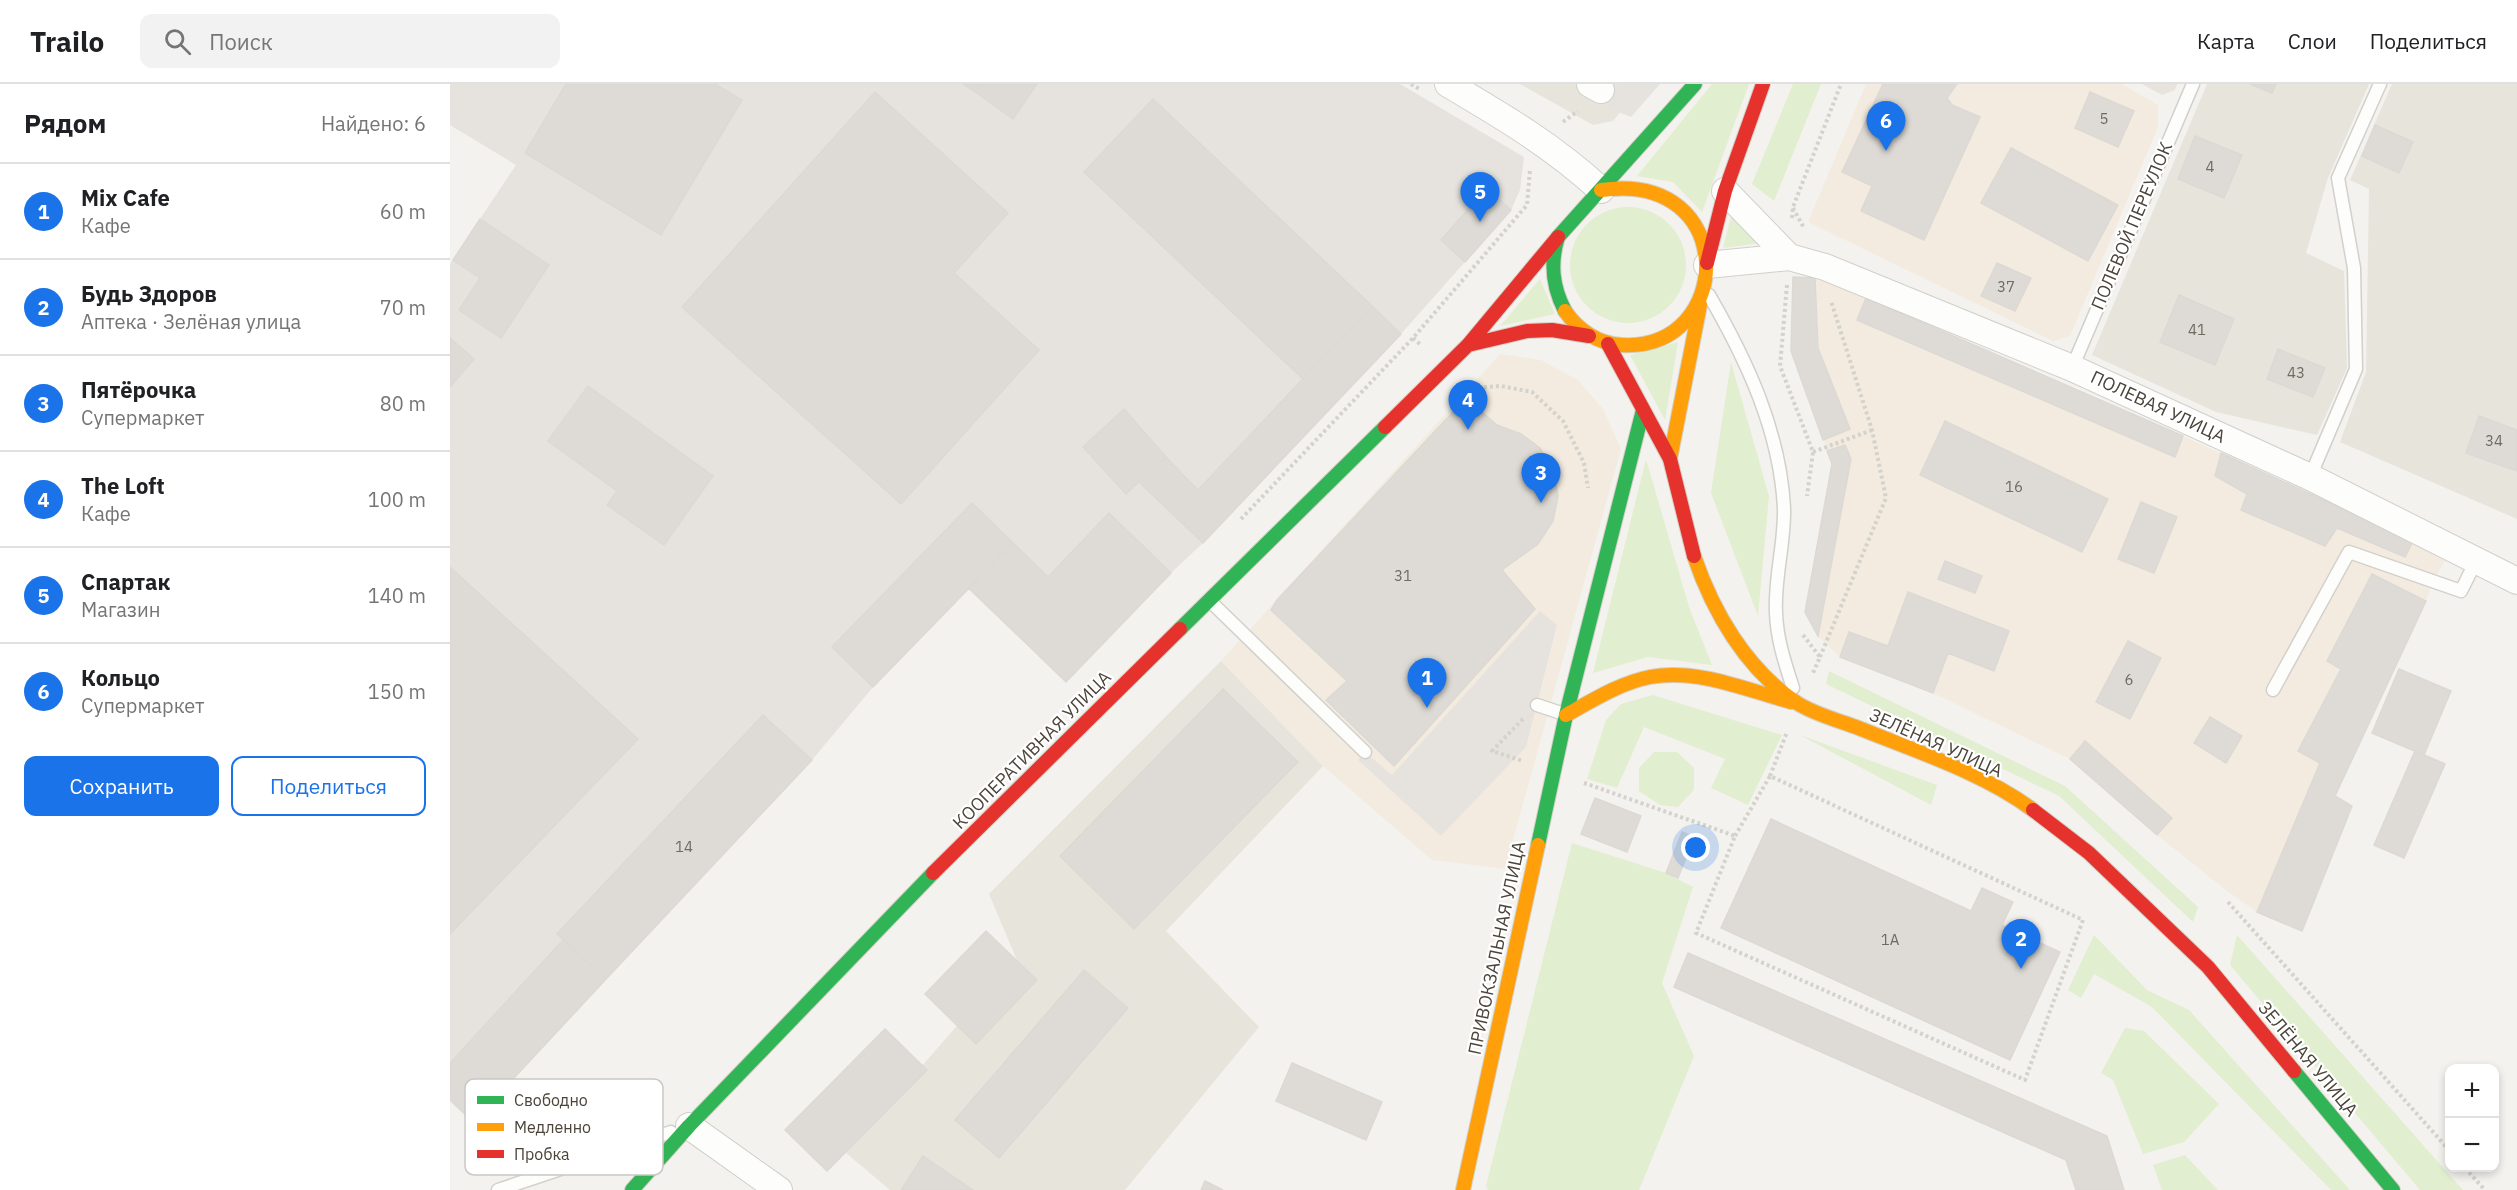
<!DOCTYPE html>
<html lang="ru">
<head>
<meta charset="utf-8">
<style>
	:root { --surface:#fff; --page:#f2f2f2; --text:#202124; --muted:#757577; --line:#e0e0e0; --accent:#1a73e8 }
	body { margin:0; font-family:"IBM Plex Sans",sans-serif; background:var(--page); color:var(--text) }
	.controls { position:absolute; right:18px; bottom:18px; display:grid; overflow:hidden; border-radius:12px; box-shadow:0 3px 9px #0003 }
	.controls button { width:54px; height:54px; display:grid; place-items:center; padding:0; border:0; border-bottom:2px solid var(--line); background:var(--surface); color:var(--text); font:30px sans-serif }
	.you { position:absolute; left:1246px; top:764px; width:21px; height:21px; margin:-15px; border:4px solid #fff; border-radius:50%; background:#1a73e8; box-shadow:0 0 0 9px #1a73e833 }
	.badge { display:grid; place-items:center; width:39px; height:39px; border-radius:50%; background:var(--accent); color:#fff; font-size:20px; font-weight:700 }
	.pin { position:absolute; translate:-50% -50px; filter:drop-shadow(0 2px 3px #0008) }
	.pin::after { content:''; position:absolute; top:32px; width:21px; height:18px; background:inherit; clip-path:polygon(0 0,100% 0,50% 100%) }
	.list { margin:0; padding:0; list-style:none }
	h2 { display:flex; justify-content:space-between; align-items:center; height:78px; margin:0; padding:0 24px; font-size:26px }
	h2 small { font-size:20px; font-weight:400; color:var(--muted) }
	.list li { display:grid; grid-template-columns:39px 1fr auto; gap:18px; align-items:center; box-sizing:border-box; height:96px; padding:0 24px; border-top:2px solid var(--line) }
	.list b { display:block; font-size:22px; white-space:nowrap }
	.list p { margin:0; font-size:20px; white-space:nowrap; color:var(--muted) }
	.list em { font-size:20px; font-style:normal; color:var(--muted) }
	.actions { display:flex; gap:12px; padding:18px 24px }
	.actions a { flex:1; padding:14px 0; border:2px solid var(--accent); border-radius:12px; text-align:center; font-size:21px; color:var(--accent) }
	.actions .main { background:var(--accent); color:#fff }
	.icon { flex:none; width:33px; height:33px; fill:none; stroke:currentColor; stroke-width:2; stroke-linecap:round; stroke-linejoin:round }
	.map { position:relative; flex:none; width:2067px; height:1106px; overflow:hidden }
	header { display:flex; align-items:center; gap:36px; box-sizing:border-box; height:84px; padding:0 30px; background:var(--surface); border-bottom:2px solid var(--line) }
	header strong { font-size:28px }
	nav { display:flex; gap:33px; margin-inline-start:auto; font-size:21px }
	.search { width:420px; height:54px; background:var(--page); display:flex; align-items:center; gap:15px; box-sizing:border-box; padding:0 21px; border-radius:12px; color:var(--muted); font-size:22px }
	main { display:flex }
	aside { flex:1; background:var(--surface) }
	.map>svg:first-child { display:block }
	.residential { fill:#e7e4dc }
	.commercial { fill:#f3ebdf }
	.industrial { fill:#e6e2de }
	.green { fill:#e1eecf }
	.parking { fill:#e6e3df }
	.building { fill:#dedbd6; stroke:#dcd9d4; stroke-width:1.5 }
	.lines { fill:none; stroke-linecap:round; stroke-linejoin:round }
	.lane-casing { stroke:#d2d0cb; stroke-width:15 }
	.street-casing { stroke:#d2d0cb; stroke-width:28 }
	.fast-casing { stroke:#d3cfc5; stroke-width:16 }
	.slow-casing { stroke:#d3cfc5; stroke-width:16 }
	.jam-casing { stroke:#d3cfc5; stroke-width:16 }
	.path { stroke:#d3d2cc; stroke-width:4; stroke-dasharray:3 3; stroke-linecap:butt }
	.lane { stroke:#fdfdfc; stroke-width:12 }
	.street { stroke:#fdfdfc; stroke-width:26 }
	.fast { stroke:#30b455; stroke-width:14 }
	.slow { stroke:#ff9f0a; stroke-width:14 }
	.jam { stroke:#e5322d; stroke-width:14 }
	.labels { text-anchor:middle; stroke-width:4.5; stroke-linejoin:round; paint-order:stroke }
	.number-label { font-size:15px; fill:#706a61 }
	.street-label { font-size:18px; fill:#4b4439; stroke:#fff }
	.key { fill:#fff; stroke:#c9c7c4; stroke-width:1.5 }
	.key-label { font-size:16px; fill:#4b4439 }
</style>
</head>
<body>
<header>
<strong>Trailo</strong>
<div class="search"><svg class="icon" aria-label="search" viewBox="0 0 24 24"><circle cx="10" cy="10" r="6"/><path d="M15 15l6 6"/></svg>Поиск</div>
<nav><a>Карта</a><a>Слои</a><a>Поделиться</a></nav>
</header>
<main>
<aside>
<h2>Рядом<small>Найдено: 6</small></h2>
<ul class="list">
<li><span class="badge">1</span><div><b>Mix Cafe</b><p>Кафе</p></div><em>60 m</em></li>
<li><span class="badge">2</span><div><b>Будь Здоров</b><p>Аптека · Зелёная улица</p></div><em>70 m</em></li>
<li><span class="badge">3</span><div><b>Пятёрочка</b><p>Супермаркет</p></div><em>80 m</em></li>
<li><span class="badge">4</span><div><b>The Loft</b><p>Кафе</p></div><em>100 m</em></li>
<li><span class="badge">5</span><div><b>Спартак</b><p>Магазин</p></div><em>140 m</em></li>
<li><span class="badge">6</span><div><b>Кольцо</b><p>Супермаркет</p></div><em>150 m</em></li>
</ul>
<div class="actions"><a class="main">Сохранить</a><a>Поделиться</a></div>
</aside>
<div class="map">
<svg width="2067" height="1106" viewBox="0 0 2067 1106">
	<rect width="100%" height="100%" fill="#f4f2ee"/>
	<path class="residential" d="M 1070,0 L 1194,0 L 1163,37 L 1143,41 Z
		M 1692,0 L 1727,0 L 1725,6 L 1712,11 Z
		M 1757,0 L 1919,0 L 1878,94 L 1856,169 L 1894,187 L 1897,284 L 1867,351 L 1766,328 L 1642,271 Z
		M 1942,0 L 2067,0 L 2067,435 L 1890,358 L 1916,288 L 1919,105 L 1900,96 Z
		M 771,577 L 873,682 L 716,847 L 809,943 L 675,1106 L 440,1106 L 396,1069 L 566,874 L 539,810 Z"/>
	<path class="commercial" d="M 1416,0 L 1672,0 L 1708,21 L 1708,43 L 1620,252 L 1603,257 L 1358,138 Z
		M 1343,193 L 1375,197 L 1733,352 L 1963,457 L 1995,477 L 1983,497 L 1976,517 L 1885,712 L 1902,722 L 1852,847 L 1807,828 L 1777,807 L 1707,751 L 1620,675 L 1483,609 L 1390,573 L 1368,552 L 1355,528 L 1382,380 L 1341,267 Z
		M 1050,270 L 1091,276 L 1128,296 L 1153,325 L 1171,365 L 1055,785 L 982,776 L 873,682 L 771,577 Z"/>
	<path class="industrial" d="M 0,0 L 950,0 L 1074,73 L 1070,106 L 1061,126 L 951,250 L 753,459 L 721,489 L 616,598 L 518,505 L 423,603 L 362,676 L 23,1038 L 0,1016 L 0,180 L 66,81 L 0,41 Z"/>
	<path class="green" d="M 1262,0 L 1299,0 L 1252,128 L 1223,98 L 1187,92 Z
		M 1343,0 L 1371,0 L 1324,117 L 1302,100 Z
		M1120 181a58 58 0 1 1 116 0a58 58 0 1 1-116 0Z
		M 1282,129 L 1311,159 L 1273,164 Z
		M 1090,195 L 1105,230 L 1050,242 Z
		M 1228,258 L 1215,336 L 1180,271 Z
		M 1281,278 L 1319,412 L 1308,532 L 1261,409 Z
		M 1196,375 L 1239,523 L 1262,581 L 1198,573 L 1143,589 Z
		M 1379,587 L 1615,702 L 1748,823 L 1743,838 L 1609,712 L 1376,600 Z
		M 1203,611 L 1332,651 L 1298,721 L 1261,704 L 1275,675 L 1194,643 L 1167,704 L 1137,695 L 1156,636 L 1171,620 Z
		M 1350,651 L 1487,701 L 1481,721 Z
		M 1204,668 L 1227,668 L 1244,684 L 1244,706 L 1228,723 L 1210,721 L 1189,707 L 1189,684 Z
		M 1122,759 L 1216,789 L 1243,803 L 1212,899 L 1244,972 L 1189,1106 L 1038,1106 L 1036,1102 Z
		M 1644,851 L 1697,906 L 1739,926 L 1900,1106 L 1881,1106 L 1702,923 L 1644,890 L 1631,914 L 1618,906 Z
		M 1787,851 L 2013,1106 L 1970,1106 L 1780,881 Z
		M 1675,944 L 1694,947 L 1769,1020 L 1734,1058 L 1693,1070 L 1663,996 L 1651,989 Z
		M 1735,1071 L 1768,1106 L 1712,1106 L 1703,1081 Z"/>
	<path class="parking" d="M 1169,0 L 1210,0 L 1181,33 L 1155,23 Z
		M 1090,527 L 1107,541 L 1076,663 L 991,752 L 908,676 L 915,668 L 942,691 Z"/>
	<path class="building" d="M 116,0 L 265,0 L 292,16 L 211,151 L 75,69 Z
		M 513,0 L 533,0 L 527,9 Z
		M 533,0 L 587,0 L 563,35 L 527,9 Z
		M 1433,0 L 1507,0 L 1497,14 L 1502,21 L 1530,33 L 1474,156 L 1411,127 L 1422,102 L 1392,88 Z
		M 1800,0 L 1826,0 L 1822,9 Z
		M 425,8 L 558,129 L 504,189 L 589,266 L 451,420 L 232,223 Z
		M 1640,8 L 1684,27 L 1668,63 L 1625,44 Z
		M 703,15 L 922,222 L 853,295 L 634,88 Z
		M 1925,41 L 1963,58 L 1949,89 L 1912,72 Z
		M 1745,52 L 1792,71 L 1774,114 L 1728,95 Z
		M 1561,64 L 1668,121 L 1638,177 L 1531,119 Z
		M 1037,104 L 1061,126 L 1015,178 L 991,156 Z
		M 30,135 L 99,181 L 51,254 L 9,226 L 30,194 L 3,176 Z
		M 1547,179 L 1581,194 L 1565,227 L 1531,212 Z
		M 1343,193 L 1365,194 L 1368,264 L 1400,345 L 1373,356 L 1341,267 Z
		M 1729,211 L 1784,235 L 1765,281 L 1710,258 Z
		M 1416,214 L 1733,352 L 1725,373 L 1407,236 Z
		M 922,222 L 951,250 L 753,459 L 689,398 L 716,373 L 748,406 Z
		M 0,254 L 24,275 L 0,303 Z
		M 1828,265 L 1875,284 L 1863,313 L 1817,295 Z
		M 138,302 L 263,392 L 214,461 L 157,421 L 167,407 L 98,357 Z
		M 1016,314 L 1047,341 L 1071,350 L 1090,364 L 1104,388 L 1108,412 L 1103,437 L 1088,460 L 1052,486 L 1085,525 L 944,682 L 876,616 L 897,597 L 821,526 L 827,516 Z
		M 674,325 L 716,373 L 676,410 L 633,363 Z
		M 2029,332 L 2067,346 L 2067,387 L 2016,369 Z
		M 1495,337 L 1658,415 L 1632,468 L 1470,391 Z
		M 1395,361 L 1401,375 L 1368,552 L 1355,528 L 1382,380 L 1377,367 Z
		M 1771,369 L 1963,457 L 1955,473 L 1887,444 L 1875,462 L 1791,426 L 1797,410 L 1765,392 Z
		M 1691,418 L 1727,433 L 1704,489 L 1668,475 Z
		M 522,419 L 563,459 L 423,603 L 382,563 Z
		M 659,429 L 721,489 L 616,598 L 519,504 L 563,459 L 598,493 Z
		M 1495,477 L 1532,492 L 1525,509 L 1488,495 Z
		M 0,483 L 188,655 L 0,850 Z
		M 1922,490 L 1976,517 L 1885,712 L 1902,722 L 1852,847 L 1807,828 L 1870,679 L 1848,667 L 1891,585 L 1877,577 Z
		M 1458,508 L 1559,547 L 1544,587 L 1498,569 L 1483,609 L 1390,573 L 1399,548 L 1438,562 Z
		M 1678,557 L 1711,574 L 1680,635 L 1646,618 Z
		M 1949,585 L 2001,607 L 1974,671 L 1922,649 Z
		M 773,605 L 848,678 L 684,845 L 610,772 Z
		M 313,631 L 362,676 L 156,895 L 107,850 Z
		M 1760,633 L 1792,652 L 1776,679 L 1744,659 Z
		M 1635,657 L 1722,734 L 1707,751 L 1620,675 Z
		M 1965,667 L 1995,680 L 1954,774 L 1924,761 Z
		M 1145,714 L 1191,732 L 1177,768 L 1131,750 Z
		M 1321,735 L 1521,827 L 1532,804 L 1563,818 L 1552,841 L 1610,868 L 1560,976 L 1271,844 Z
		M 1232,748 L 1244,753 L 1228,794 L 1216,789 Z
		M 536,847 L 587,896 L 526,960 L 475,910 Z
		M 114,855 L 156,895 L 23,1038 L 0,1016 L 0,979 Z
		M 1238,869 L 1657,1052 L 1674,1106 L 1626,1106 L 1616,1076 L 1224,903 Z
		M 634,886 L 678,924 L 549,1074 L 505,1036 Z
		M 435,945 L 477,986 L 377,1087 L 335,1046 Z
		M 842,979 L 932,1018 L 916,1056 L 826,1017 Z
		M 473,1072 L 523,1106 L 451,1106 Z
		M 755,1097 L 773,1106 L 751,1106 Z"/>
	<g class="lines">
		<defs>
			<path id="lane" d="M 1259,211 C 1297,277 1330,347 1334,424 C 1335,459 1324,494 1326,529 C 1327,556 1335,579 1343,604
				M 1622,284 L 1743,0
				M 1860,393 L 1906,285 L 1904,184 L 1888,94 L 1930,0
				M 761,518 L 915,668
				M 1823,606 L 1899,468 L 2011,507 L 2026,477
				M 1087,621 L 1114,630
				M 48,1106 L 221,1048"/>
			<path id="street" d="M 998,0 C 1054,33 1103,62 1151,106
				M 1140,0 L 1151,6
				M 1339,173 L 1375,183 L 1622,284 L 1860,393 L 2067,497
				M 1257,181 L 1339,173 L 1275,107
				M 239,1042 L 329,1106"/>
			<path id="fast" d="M 1115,227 C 1102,202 1100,179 1108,153 L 1245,0
				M 730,545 L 935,343
				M 1088,761 L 1116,631 L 1193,326
				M 1844,987 L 1943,1106
				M 182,1106 L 239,1042 L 483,789"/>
			<path id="slow" d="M 1115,227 C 1128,246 1148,260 1172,261 C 1285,267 1290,86 1151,106
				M 1220,375 L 1250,221
				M 1244,472 C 1263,528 1296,585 1347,619 C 1364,630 1387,636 1406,643 C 1463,666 1534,689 1583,726
				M 1116,631 C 1143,616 1170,599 1200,593 C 1247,584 1297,606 1341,618
				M 1013,1106 L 1088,761"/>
			<path id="jam" d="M 1257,179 L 1275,107 L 1313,0
				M 1158,260 L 1220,375 L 1244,472
				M 1018,261 L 1077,247 L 1102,246 L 1139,252
				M 935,343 L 1018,261 L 1108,153
				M 1583,726 L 1639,769 L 1758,883 L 1844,987
				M 483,789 L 730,545"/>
		</defs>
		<use href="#lane" class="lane-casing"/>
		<use href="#street" class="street-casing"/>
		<use href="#fast" class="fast-casing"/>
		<use href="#slow" class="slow-casing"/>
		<use href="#jam" class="jam-casing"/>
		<path class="path" d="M 961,0 L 971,6
			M 1113,38 L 1128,27
			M 1343,124 L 1354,144
			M 1342,134 L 1343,123 L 1391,0
			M 1337,201 L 1330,282 L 1363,368 L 1357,412
			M 963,254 L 971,261
			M 1022,304 L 1051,302 L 1082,308 L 1113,337 L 1134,379 L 1138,404
			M 1363,368 L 1422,346
			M 791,435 L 963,254 L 1077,121 L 1080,86
			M 1353,551 L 1370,573 L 1363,589
			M 1370,573 L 1436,414 L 1422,346 L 1381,217
			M 1073,635 L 1042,667 L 1073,677
			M 1320,692 L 1337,648
			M 1134,699 L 1285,752 L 1246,849 L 1575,996 L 1633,836 L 1320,692 L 1285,752
			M 1778,818 L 2000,1067
			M 2015,1084 L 2035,1106"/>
		<use href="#lane" class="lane"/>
		<use href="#street" class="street"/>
		<use href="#fast" class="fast"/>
		<use href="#slow" class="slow"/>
		<use href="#jam" class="jam"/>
	</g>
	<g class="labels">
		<g class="number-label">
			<text x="1654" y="40">5</text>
			<text x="1760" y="88">4</text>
			<text x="1556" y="208">37</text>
			<text x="1747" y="251">41</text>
			<text x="1846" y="294">43</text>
			<text x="2044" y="362">34</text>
			<text x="1564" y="408">16</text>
			<text x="953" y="497">31</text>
			<text x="1679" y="601">6</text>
			<text x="234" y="768">14</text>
			<text x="1440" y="861">1А</text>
		</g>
		<g class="street-label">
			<text transform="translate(1682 142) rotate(-67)" y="6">ПОЛЕВОЙ ПЕРЕУЛОК</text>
			<text transform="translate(1708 323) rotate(25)" y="6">ПОЛЕВАЯ УЛИЦА</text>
			<text transform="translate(1486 659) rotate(24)" y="6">ЗЕЛЁНАЯ УЛИЦА</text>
			<text transform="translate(582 666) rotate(-45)" y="6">КООПЕРАТИВНАЯ УЛИЦА</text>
			<text transform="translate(1047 864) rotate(-78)" y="6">ПРИВОКЗАЛЬНАЯ УЛИЦА</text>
			<text transform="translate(1858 975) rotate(50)" y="6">ЗЕЛЁНАЯ УЛИЦА</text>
		</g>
	</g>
	<rect x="15" y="995" width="198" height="96" rx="9" class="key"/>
	<rect x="27" y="1012" width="27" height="8" fill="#30b455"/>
	<rect x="27" y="1039" width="27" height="8" fill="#ff9f0a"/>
	<rect x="27" y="1066" width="27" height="8" fill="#e5322d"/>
	<g class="key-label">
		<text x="64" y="1022">Свободно</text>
		<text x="64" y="1049">Медленно</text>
		<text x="64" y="1076">Пробка</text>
	</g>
</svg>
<div class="controls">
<button>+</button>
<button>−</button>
</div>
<div class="you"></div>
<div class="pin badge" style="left:977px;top:624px">1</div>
<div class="pin badge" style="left:1571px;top:885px">2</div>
<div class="pin badge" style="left:1091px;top:419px">3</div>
<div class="pin badge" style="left:1018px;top:346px">4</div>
<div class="pin badge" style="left:1030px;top:138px">5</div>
<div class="pin badge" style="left:1436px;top:67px">6</div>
</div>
</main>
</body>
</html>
